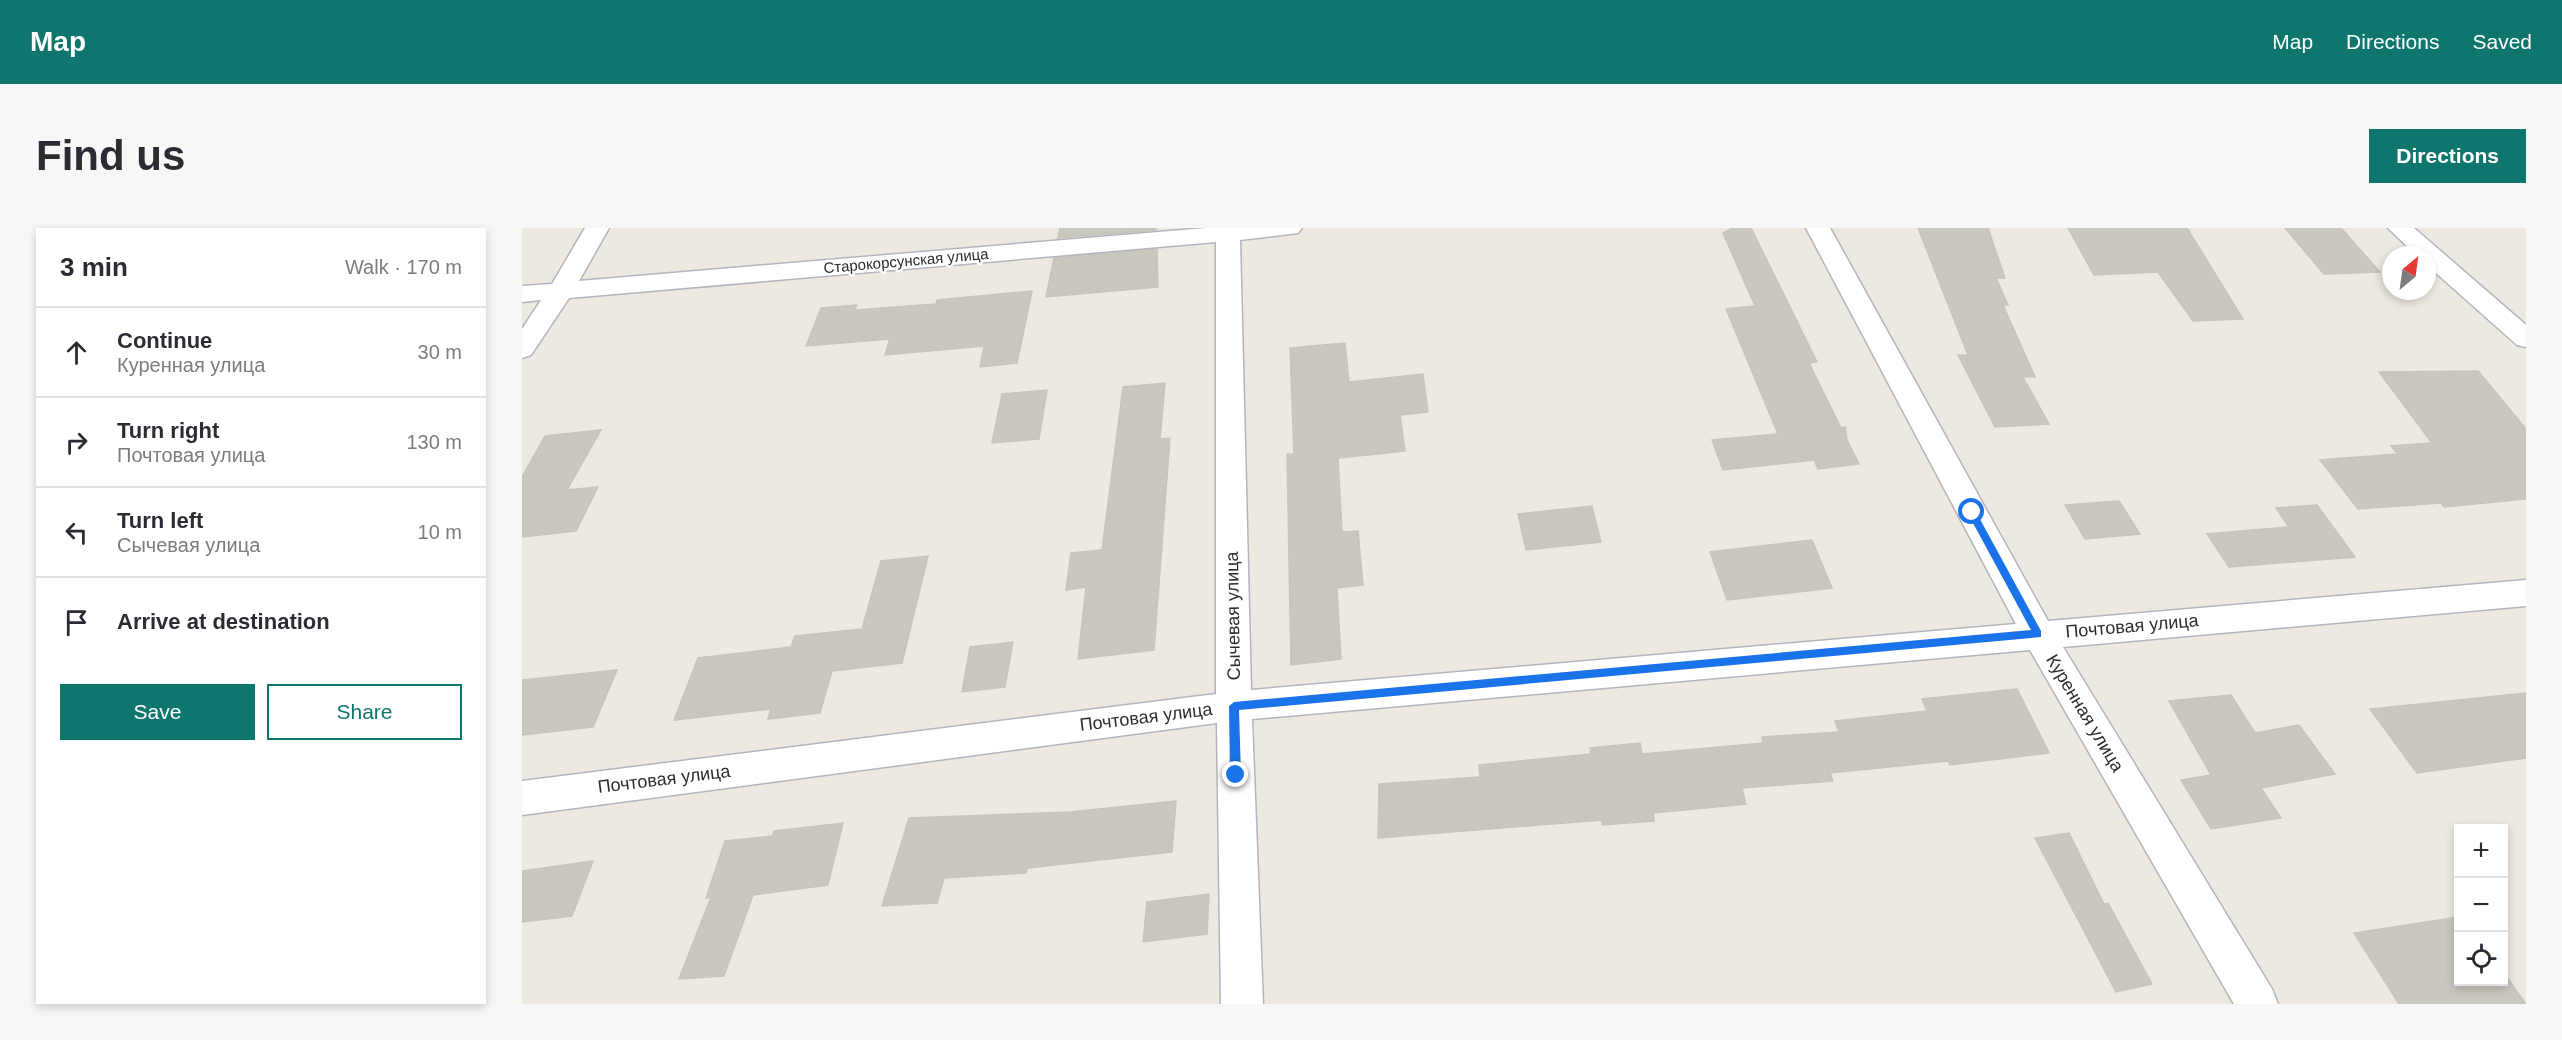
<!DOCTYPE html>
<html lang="en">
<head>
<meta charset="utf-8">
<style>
	:root { --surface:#fff; --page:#f7f7f7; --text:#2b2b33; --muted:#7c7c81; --line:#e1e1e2; --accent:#0f766e }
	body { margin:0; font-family:Arial,sans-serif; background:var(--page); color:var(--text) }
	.controls { position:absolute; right:18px; bottom:18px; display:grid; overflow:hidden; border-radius:0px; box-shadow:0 3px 9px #0003 }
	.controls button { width:54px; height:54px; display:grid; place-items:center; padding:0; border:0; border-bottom:2px solid var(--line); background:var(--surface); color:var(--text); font:30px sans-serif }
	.compass { position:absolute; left:1860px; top:18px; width:54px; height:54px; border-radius:50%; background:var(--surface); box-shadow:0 3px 9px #0003; rotate:29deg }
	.stop { position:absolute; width:18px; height:18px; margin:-14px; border:4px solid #1a73e8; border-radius:50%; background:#fff }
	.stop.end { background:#1a73e8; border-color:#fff; box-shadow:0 2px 6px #0008 }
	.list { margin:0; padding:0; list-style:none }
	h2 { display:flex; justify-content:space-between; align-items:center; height:78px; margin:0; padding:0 24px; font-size:26px }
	h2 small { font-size:20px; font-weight:400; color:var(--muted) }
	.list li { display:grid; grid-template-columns:39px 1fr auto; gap:18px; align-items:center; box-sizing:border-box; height:90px; padding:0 24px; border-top:2px solid var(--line) }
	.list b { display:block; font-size:22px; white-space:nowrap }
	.list p { margin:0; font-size:20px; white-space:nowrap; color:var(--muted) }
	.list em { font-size:20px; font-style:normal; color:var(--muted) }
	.actions { display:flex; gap:12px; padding:18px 24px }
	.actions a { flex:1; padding:14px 0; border:2px solid var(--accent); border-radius:0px; text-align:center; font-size:21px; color:var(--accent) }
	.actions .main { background:var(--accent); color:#fff }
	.icon { flex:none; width:33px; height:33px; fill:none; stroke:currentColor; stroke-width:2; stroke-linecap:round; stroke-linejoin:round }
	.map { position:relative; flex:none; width:2004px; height:776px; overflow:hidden; border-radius:0px }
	header { display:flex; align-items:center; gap:36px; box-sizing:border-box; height:84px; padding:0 30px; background:var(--accent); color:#fff }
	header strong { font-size:28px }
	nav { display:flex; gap:33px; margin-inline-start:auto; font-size:21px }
	.intro { display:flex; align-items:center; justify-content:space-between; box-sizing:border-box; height:144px; padding:0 36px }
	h1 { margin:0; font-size:42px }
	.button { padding:15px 27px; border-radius:0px; background:var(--accent); color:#fff; font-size:21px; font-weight:700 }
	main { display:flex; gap:36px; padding:0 36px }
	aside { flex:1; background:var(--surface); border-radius:0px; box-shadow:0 3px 9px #0003 }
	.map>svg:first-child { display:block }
	.building { fill:#c9c7be; stroke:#c8c5ba; stroke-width:1.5 }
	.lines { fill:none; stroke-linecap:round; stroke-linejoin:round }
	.street-casing { stroke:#b3b4be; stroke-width:3 }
	.street { fill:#fff; fill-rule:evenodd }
	.route { fill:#1a73e8 }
	.labels { text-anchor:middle; stroke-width:5; stroke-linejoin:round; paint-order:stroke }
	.far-street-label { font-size:15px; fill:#2c2c2c; stroke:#fff }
	.street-label { font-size:18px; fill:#2c2c2c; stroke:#fff }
</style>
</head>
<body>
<header>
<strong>Map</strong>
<nav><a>Map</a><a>Directions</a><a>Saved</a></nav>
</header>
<div class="intro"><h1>Find us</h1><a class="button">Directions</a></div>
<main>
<aside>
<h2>3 min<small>Walk · 170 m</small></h2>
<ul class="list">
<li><svg class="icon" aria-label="ahead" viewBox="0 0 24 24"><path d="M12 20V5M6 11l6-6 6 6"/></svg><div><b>Continue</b><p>Куренная улица</p></div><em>30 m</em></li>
<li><svg class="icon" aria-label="right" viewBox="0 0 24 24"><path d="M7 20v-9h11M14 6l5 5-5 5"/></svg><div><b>Turn right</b><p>Почтовая улица</p></div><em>130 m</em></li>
<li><svg class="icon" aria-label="left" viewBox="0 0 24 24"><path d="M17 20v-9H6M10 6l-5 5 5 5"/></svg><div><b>Turn left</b><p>Сычевая улица</p></div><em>10 m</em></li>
<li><svg class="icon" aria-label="arrive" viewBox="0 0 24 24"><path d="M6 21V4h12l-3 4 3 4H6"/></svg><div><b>Arrive at destination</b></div></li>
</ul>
<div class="actions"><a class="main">Save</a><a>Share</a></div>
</aside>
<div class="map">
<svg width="2004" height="776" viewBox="0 0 2004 776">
	<rect width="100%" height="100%" fill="#ede9e0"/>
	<path class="building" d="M 538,0 L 634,0 L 634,2 L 536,10 Z
		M 1211,0 L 1229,0 L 1295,134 L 1287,135 L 1319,200 L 1323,199 L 1325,212 L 1337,236 L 1296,241 L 1292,232 L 1201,242 L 1190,212 L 1256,206 L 1204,81 L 1233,78 L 1201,5 Z
		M 1396,0 L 1466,0 L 1483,50 L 1474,50 L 1486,77 L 1481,77 L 1513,149 L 1501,149 L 1527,196 L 1473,199 L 1436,127 L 1446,127 Z
		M 1546,0 L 1665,0 L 1721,91 L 1671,93 L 1636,44 L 1572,47 Z
		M 1763,0 L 1819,0 L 1858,44 L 1802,46 Z
		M 635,21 L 636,59 L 524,69 L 532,30 Z
		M 510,63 L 495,135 L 458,139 L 462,118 L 363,127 L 368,111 L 284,118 L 299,80 L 335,77 L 333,82 L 414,76 L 415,72 Z
		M 823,115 L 827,154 L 901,146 L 906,184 L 878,187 L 883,223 L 816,230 L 820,304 L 836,303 L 841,357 L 815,360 L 819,431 L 769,437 L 765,226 L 772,226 L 768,120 Z
		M 1956,143 L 2004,201 L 2004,271 L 1922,279 L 1919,275 L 1836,281 L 1798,232 L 1876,226 L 1869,218 L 1910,215 L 1857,144 Z
		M 643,155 L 638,211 L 648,210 L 632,422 L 556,431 L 564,359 L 544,362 L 549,325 L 580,322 L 601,159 Z
		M 525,162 L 517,211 L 470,215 L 480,166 Z
		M 79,202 L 45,262 L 76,259 L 54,303 L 0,309 L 0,249 L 23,208 Z
		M 1597,273 L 1618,306 L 1563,311 L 1543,277 Z
		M 1795,277 L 1833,329 L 1707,339 L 1685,306 L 1767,299 L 1754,280 Z
		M 1070,278 L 1079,314 L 1004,322 L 996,286 Z
		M 1290,312 L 1310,360 L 1205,372 L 1188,324 Z
		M 406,328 L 380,435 L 310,443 L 298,485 L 246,491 L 249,481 L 152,492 L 176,430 L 269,419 L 273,408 L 340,401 L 359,333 Z
		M 491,414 L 483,459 L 440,464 L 448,419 Z
		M 95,442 L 71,499 L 0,507 L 0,452 Z
		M 1495,461 L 1527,525 L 1428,537 L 1426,533 L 1308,545 L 1311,553 L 1220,560 L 1224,576 L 1131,585 L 1132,593 L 1080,597 L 1080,592 L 856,610 L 857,556 L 958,549 L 957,537 L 1069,526 L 1068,520 L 1118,515 L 1120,526 L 1241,515 L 1240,509 L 1317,504 L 1313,493 L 1405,483 L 1400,471 Z
		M 2004,465 L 2004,530 L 1895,545 L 1848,481 Z
		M 1709,467 L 1733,505 L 1777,497 L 1813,546 L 1739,560 L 1759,590 L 1689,601 L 1659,552 L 1689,547 L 1647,473 Z
		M 654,573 L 650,624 L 505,640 L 504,645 L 422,650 L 415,675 L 360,678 L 387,590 L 548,584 Z
		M 321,595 L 306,657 L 231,667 L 202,748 L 157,751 L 189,669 L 184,670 L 203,613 L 251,608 L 252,603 Z
		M 1547,605 L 1582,676 L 1586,675 L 1630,756 L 1594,764 L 1513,610 Z
		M 71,633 L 50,688 L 0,694 L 0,643 Z
		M 687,666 L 685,706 L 621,714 L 625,674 Z
		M 1936,689 L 1936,753 L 1982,753 L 1982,745 L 2004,776 L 1877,776 L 1832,705 Z"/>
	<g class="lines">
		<defs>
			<path id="street" d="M 63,0 L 87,0 L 57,53 L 684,0 L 780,0 L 776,5 L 718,12 L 729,462 L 1494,396 L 1284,0 L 1308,0 L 1526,393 L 2004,352 L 2004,378 L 1541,419 L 1750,761 L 1756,776 L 1712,776 L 1508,422 L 730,491 L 741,776 L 699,776 L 695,495 L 0,587 L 0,553 L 694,466 L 694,14 L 47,70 L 9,127 L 0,130 L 0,101 L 19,72 L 0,74 L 0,58 L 30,56 Z
				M 1866,0 L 1892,0 L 2004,97 L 2004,119 L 1995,117 L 1905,37 L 1905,27 L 1894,27 Z"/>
		</defs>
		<use href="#street" class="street-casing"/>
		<use href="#street" class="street"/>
	</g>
	<path class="route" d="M 1447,282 L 1453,282 L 1519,403 L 1519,409 L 717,482 L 719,547 L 714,551 L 708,547 L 707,478 L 712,474 L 1509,402 L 1445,284 Z"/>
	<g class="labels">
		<g class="far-street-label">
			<text transform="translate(384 33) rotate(-5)" y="5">Старокорсунская улица</text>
		</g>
		<g class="street-label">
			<text transform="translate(711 388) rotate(-91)" y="6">Сычевая улица</text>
			<text transform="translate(1610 398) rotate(-5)" y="6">Почтовая улица</text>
			<text transform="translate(1563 485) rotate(59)" y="6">Куренная улица</text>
			<text transform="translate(624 489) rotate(-7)" y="6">Почтовая улица</text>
			<text transform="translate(142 551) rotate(-7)" y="6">Почтовая улица</text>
		</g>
	</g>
</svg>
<div class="controls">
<button>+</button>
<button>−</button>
<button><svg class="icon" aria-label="locate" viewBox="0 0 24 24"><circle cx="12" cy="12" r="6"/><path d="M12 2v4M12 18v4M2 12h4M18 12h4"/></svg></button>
</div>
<svg class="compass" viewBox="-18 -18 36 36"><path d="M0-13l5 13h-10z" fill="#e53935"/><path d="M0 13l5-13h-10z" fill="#7c7c81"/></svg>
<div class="stop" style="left:1450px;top:284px"></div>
<div class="stop end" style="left:714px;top:547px"></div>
</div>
</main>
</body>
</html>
